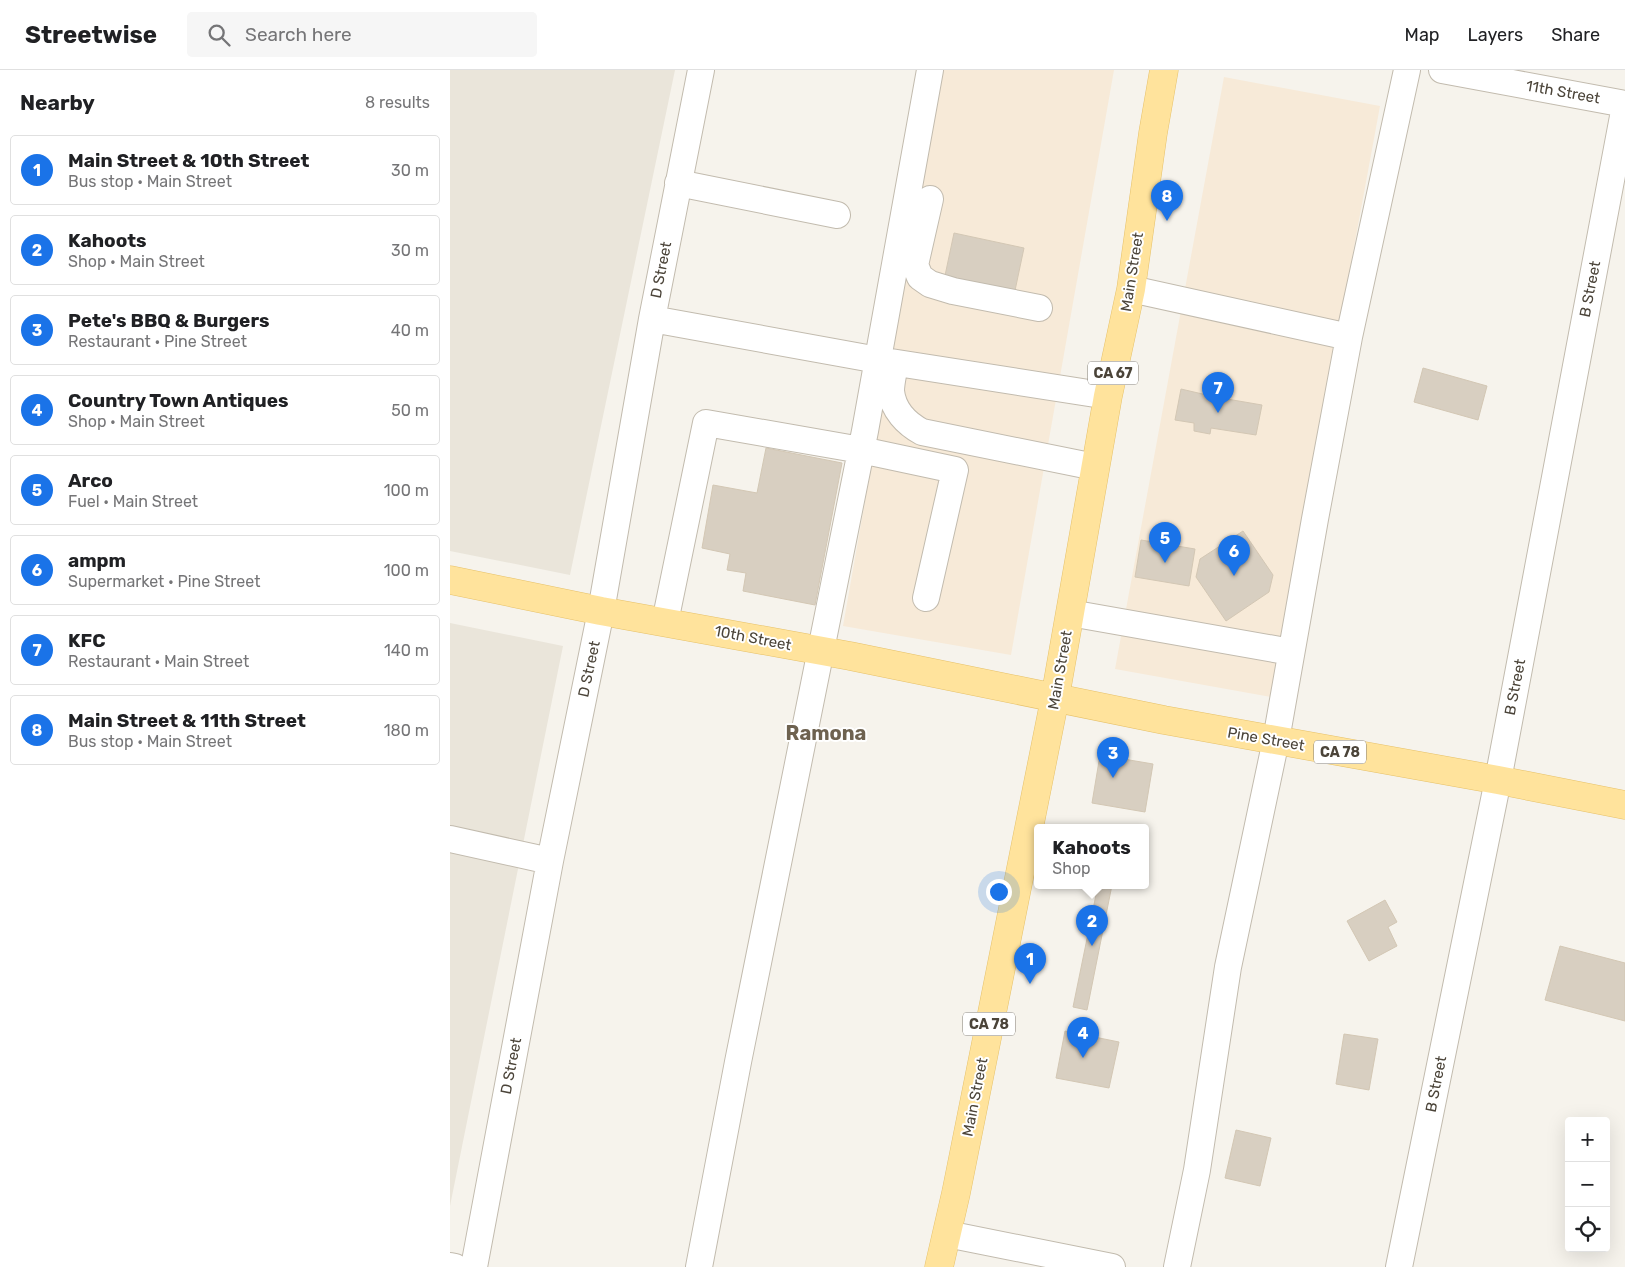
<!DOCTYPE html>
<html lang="en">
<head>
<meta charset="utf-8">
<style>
	:root { --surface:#fff; --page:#f6f6f6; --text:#202124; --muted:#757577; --line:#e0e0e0; --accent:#1a73e8 }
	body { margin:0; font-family:Rubik,sans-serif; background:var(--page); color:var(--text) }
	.controls { position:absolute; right:15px; bottom:15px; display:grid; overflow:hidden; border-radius:5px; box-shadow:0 5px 20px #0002 }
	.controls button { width:45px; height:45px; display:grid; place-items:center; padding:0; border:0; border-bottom:1px solid var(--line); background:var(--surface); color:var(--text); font:25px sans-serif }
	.you { position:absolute; left:548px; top:821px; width:18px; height:18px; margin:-12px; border:4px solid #fff; border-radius:50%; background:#1a73e8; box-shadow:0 0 0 8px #1a73e833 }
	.badge { display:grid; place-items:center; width:32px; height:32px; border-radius:50%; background:var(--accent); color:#fff; font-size:16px; font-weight:700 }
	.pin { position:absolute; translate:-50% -41px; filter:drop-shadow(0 1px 2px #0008) }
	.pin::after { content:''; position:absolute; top:26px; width:18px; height:15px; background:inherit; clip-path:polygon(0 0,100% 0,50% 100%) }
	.popup { position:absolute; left:584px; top:754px; width:115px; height:65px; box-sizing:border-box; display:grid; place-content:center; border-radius:5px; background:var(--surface); filter:drop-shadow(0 1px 4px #0005); font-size:16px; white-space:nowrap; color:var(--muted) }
	.popup b { font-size:19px; color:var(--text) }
	.popup::after { content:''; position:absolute; left:50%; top:100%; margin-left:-10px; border:10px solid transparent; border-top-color:var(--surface) }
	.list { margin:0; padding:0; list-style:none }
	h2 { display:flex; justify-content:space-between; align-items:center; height:65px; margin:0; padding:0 20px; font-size:21px }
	h2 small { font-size:16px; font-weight:400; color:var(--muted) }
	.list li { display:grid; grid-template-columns:32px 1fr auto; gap:15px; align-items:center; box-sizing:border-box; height:70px; margin:0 10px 10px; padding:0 10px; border:1px solid var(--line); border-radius:5px }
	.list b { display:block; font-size:19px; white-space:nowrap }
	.list p { margin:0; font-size:16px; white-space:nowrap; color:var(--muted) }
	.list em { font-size:16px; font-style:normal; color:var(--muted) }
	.icon { flex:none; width:28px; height:28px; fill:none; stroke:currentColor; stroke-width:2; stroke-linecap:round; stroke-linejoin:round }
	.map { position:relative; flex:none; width:1175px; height:1197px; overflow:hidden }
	header { display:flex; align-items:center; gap:30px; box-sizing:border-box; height:70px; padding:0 25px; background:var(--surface); border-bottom:1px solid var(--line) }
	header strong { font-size:24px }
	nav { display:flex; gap:28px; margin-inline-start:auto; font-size:18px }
	.search { width:350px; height:45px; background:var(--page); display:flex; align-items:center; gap:12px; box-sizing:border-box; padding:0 18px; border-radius:5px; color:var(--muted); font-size:19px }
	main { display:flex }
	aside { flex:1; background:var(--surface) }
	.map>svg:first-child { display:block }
	.residential { fill:#eae5da }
	.commercial { fill:#f7ead8 }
	.building { fill:#d8cfc1; stroke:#d3c7b4 }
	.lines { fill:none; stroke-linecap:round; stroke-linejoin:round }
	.minor-casing { stroke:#c2bbae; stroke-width:28 }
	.major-casing { stroke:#e6c16a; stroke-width:29 }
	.minor { stroke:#fff; stroke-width:26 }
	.major { stroke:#ffe39c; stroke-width:28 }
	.labels { text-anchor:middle; stroke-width:4; stroke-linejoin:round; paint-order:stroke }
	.shield { fill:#fff; stroke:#817c74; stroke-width:1 }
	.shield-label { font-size:14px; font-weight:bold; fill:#4b4439 }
	.street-label { font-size:15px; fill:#4b4439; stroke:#fff }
	.district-label { font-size:20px; font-weight:bold; fill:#6e6250; stroke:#fff }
</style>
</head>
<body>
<header>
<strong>Streetwise</strong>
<div class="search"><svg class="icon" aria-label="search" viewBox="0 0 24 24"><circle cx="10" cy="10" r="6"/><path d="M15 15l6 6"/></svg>Search here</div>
<nav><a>Map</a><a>Layers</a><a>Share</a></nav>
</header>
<main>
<aside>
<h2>Nearby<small>8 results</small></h2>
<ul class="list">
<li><span class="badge">1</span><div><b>Main Street &amp; 10th Street</b><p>Bus stop · Main Street</p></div><em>30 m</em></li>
<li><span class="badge">2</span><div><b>Kahoots</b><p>Shop · Main Street</p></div><em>30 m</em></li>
<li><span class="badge">3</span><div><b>Pete's BBQ &amp; Burgers</b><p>Restaurant · Pine Street</p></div><em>40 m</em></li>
<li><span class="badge">4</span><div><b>Country Town Antiques</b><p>Shop · Main Street</p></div><em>50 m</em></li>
<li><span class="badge">5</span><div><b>Arco</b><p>Fuel · Main Street</p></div><em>100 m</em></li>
<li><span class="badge">6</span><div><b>ampm</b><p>Supermarket · Pine Street</p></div><em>100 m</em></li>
<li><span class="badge">7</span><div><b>KFC</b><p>Restaurant · Main Street</p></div><em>140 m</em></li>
<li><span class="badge">8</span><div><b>Main Street &amp; 11th Street</b><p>Bus stop · Main Street</p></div><em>180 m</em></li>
</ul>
</aside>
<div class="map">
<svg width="1175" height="1197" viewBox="0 0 1175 1197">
	<rect width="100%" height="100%" fill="#f6f3ec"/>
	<path class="residential" d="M 0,0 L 225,0 L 120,505 L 0,481 Z
		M 0,553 L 113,576 L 0,1136 Z"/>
	<path class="commercial" d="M 491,0 L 664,0 L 561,585 L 393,556 Z
		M 774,7 L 930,36 L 821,627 L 665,599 Z"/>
	<path class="building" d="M 504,163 L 574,178 L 563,230 L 493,215 Z
		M 973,298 L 1037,316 L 1028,350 L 964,332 Z
		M 731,319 L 761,326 L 762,319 L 778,321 L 777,329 L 812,335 L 806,365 L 761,358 L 760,364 L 744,361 L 744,353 L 725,350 Z
		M 316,378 L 392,393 L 365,535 L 293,521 L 296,503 L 277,500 L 280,484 L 252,478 L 263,415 L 307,423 Z
		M 793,461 L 823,505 L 819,522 L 776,551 L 746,507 L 750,489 Z
		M 691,470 L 745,479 L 739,516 L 685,507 Z
		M 650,685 L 703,694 L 695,742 L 642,733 Z
		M 648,815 L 662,815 L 637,940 L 623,937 Z
		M 935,830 L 947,852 L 938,857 L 947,876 L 919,891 L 897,851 Z
		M 1110,876 L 1175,893 L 1175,951 L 1095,930 Z
		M 615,961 L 669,972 L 659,1018 L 606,1008 Z
		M 894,964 L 928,969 L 919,1020 L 886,1014 Z
		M 786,1060 L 821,1068 L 810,1116 L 775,1108 Z"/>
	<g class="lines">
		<defs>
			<path id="minor" d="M 992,0 L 1175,34
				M 228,113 L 387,145
				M 480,129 L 465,195 L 470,207 L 480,214 L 503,221 L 589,238
				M 681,219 L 899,267
				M 202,249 L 428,290 L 658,326
				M 445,293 C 444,302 441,312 441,321 C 443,340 457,354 472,362 L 645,397
				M 620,543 L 841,582
				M 215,552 L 256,353 L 411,380 L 505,400 L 476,528
				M 0,769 L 100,791
				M 497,1164 L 662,1197
				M 0,1196 L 5,1197
				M 24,1197 L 100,791 L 151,541 L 202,249 L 251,0
				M 249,1197 L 288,992 L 415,361 L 480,0
				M 727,1197 L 747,1100 L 778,897 L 826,670 L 865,449 L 899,267 L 957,0
				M 949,1197 L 1048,710 L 1175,36"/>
			<path id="major" d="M 0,510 L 151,541 L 400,586 L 714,650 L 1048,710 L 1175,735
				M 489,1197 L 506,1123 L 605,628 L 658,326 L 681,219 L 703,63 L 714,0"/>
		</defs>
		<use href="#minor" class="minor-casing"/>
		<use href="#major" class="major-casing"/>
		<use href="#minor" class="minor"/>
		<use href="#major" class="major"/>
	</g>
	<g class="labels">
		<g class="shield">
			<rect x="638" y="291.5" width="50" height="23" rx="4"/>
			<rect x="864" y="670.5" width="52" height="23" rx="4"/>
			<rect x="513" y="942.5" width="52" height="23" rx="4"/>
		</g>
		<g class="shield-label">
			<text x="663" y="308">CA 67</text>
			<text x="890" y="687">CA 78</text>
			<text x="539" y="959">CA 78</text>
		</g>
		<g class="street-label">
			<text transform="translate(1113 22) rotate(10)" y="5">11th Street</text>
			<text transform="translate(211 200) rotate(-79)" y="5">D Street</text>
			<text transform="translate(682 202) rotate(-81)" y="5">Main Street</text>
			<text transform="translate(1140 219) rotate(-79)" y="5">B Street</text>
			<text transform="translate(303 568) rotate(11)" y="5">10th Street</text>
			<text transform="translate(139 599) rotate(-78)" y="5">D Street</text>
			<text transform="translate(610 600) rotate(-80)" y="5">Main Street</text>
			<text transform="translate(1065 617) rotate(-79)" y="5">B Street</text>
			<text transform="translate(816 669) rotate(10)" y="5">Pine Street</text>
			<text transform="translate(61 996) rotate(-79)" y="5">D Street</text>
			<text transform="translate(986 1014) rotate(-79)" y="5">B Street</text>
			<text transform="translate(525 1027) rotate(-79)" y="5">Main Street</text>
		</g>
		<g class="district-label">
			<text x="376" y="670">Ramona</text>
		</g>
	</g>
</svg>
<div class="controls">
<button>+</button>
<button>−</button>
<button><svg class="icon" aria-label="locate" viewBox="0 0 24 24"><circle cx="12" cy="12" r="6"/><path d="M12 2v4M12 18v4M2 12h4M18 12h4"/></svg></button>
</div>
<div class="you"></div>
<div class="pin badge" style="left:580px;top:914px">1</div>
<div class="pin badge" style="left:642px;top:876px">2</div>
<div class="popup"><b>Kahoots</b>Shop</div>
<div class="pin badge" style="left:663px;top:708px">3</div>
<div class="pin badge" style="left:633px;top:988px">4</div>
<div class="pin badge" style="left:715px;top:493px">5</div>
<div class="pin badge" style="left:784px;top:506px">6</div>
<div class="pin badge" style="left:768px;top:343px">7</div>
<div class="pin badge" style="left:717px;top:151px">8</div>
</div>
</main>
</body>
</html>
